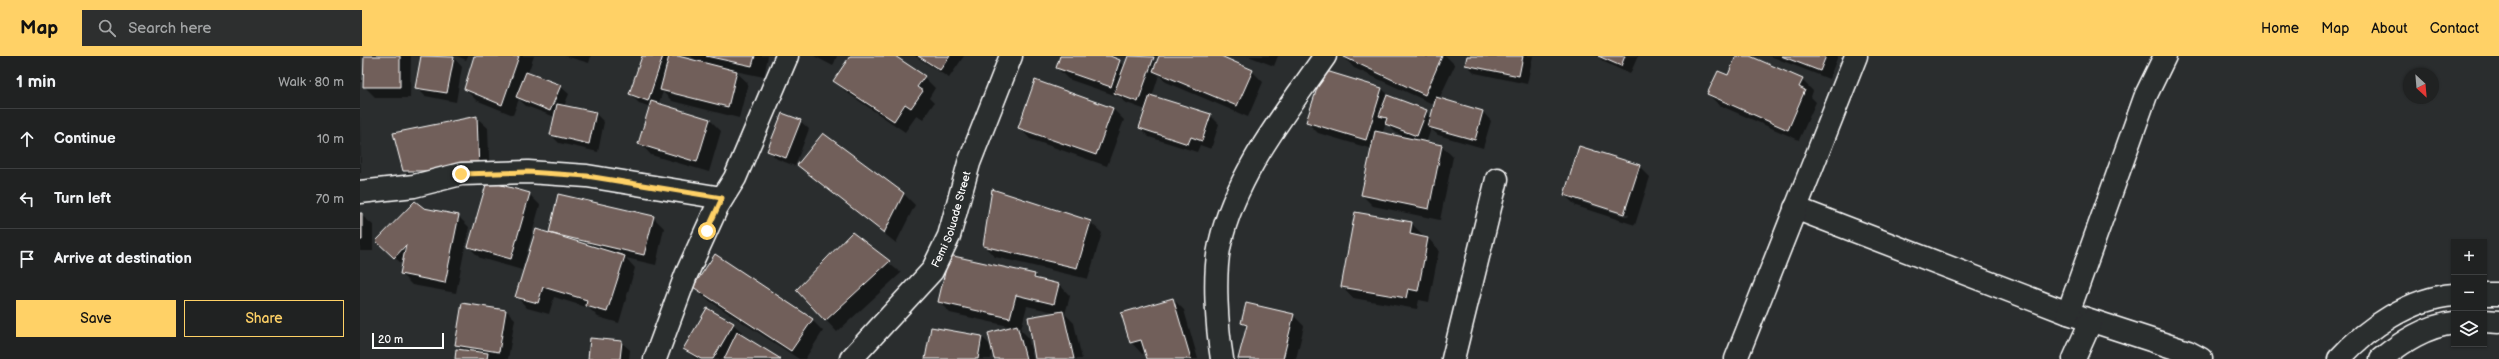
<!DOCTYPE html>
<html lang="en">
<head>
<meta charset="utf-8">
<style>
	:root { --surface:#202222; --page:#2d2f2f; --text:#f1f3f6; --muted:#a2a4a5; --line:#3d3f40; --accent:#ffd166 }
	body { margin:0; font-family:"Balsamiq Sans",sans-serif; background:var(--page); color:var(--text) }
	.controls { position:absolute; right:12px; bottom:12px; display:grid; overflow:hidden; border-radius:0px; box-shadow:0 1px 3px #0004 }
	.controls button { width:36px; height:36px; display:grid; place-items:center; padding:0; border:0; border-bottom:1px solid var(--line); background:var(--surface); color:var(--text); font:20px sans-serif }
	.compass { position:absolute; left:2043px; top:12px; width:36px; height:36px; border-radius:50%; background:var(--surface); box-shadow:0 1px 3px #0004; rotate:154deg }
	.scale { position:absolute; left:12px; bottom:10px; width:72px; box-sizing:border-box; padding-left:4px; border:2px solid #fff; border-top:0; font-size:11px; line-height:14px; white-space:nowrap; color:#fff; -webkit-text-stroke:3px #2a2d2e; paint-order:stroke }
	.stop { position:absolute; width:12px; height:12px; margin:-9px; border:3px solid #ffd166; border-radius:50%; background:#fff }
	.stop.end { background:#ffd166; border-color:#fff; box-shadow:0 1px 4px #0008 }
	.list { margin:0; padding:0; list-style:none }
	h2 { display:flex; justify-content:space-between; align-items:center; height:52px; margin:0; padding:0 16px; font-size:17px }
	h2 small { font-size:13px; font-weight:400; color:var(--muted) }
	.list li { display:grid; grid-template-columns:26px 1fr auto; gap:12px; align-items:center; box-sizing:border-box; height:60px; padding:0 16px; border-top:1px solid var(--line) }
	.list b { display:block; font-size:15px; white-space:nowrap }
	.list em { font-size:13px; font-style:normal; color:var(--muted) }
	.actions { display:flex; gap:8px; padding:12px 16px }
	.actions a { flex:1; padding:9px 0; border:1px solid var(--accent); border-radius:0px; text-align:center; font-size:14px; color:var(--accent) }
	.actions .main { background:var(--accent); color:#111 }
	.icon { flex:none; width:22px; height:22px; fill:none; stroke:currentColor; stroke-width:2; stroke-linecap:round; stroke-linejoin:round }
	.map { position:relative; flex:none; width:2139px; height:303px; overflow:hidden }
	header { display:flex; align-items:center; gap:24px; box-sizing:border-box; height:56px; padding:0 20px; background:var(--accent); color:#111 }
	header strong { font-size:19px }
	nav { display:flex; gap:22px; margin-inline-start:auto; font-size:14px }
	.search { width:280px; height:36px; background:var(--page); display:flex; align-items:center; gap:10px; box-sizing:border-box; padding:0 14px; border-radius:0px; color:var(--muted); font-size:15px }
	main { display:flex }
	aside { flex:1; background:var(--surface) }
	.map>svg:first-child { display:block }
	.shadow { fill:#0007; fill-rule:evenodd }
	.building { fill:#715f5a; stroke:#fff }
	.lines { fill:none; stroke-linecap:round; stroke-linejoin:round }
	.minor-casing { stroke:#fff; stroke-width:25 }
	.minor { stroke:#2a2d2e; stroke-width:22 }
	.route { stroke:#ffd166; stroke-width:5 }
	.labels { text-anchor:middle; stroke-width:3; stroke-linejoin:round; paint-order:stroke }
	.street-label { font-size:11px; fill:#fff; stroke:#2a2d2e }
</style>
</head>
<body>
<header>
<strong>Map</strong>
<div class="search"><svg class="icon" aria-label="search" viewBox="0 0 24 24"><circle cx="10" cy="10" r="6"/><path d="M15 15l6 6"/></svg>Search here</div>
<nav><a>Home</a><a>Map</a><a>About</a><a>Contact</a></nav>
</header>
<main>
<aside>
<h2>1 min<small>Walk · 80 m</small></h2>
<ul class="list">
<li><svg class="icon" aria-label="ahead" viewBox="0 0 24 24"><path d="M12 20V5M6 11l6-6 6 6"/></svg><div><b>Continue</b></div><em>10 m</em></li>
<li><svg class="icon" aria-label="left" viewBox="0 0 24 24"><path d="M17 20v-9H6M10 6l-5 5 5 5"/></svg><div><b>Turn left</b></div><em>70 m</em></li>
<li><svg class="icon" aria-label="arrive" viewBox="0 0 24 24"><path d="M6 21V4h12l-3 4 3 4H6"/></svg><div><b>Arrive at destination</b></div></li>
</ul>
<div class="actions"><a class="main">Save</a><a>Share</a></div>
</aside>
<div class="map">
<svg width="2139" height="303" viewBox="0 0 2139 303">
	<rect width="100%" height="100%" fill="#2a2d2e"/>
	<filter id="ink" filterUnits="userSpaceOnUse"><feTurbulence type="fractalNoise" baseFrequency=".025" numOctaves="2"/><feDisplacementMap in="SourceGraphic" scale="8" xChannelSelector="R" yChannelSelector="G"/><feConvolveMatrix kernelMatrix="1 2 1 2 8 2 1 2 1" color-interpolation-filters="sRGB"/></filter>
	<g filter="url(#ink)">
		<path class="shadow" d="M 5,0 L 51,0 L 50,42 L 16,42 L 4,30 Z
			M 62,0 L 94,2 L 102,11 L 96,46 L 65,40 L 56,31 Z
			M 97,0 L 108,0 L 106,4 Z
			M 115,0 L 174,0 L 168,17 L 200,30 L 209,38 L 204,50 L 235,57 L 244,66 L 238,96 L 199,87 L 191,79 L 195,61 L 166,50 L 159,43 L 153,59 L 116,44 L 105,33 Z
			M 205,0 L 231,0 L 229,7 Z
			M 283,0 L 314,0 L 337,6 L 331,0 L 408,0 L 404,21 L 375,15 L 388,27 L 379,62 L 312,45 L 303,36 L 298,49 L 350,64 L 361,75 L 349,116 L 291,99 L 280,87 L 291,51 L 279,47 L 270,38 Z
			M 454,0 L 477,0 L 473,10 Z
			M 491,0 L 533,0 L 564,21 L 575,32 L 569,42 L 574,47 L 563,63 L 557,59 L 545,76 L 486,36 L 475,25 Z
			M 555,0 L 604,0 L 589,22 Z
			M 700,0 L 754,0 L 765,10 L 769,0 L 788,0 L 797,6 L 800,0 L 858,0 L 892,15 L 903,26 L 888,61 L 806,26 L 799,19 L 792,41 L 850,59 L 859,68 L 851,93 L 840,89 L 837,96 L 789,81 L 780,72 L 786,54 L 764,46 L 760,41 L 708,23 L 697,12 Z
			M 888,0 L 918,0 L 914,10 Z
			M 983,0 L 1086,0 L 1095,9 L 1079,43 L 1123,56 L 1131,65 L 1123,92 L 1078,79 L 1071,73 L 1066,87 L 1082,90 L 1093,101 L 1080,164 L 1013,150 L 1002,139 L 1012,93 L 958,77 L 947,66 L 1022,33 L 1031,41 L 1066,55 L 1072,61 L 1075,49 L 994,12 ZM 1026,67 L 1035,76 L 1051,84 L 1022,78 Z
			M 1108,0 L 1173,0 L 1167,28 L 1115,17 L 1106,8 Z
			M 1237,0 L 1278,0 L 1270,18 L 1244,6 Z
			M 1378,0 L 1388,0 L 1442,24 L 1453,35 L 1451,41 L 1456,46 L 1439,84 L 1359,49 L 1348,38 L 1368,20 Z
			M 1410,0 L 1478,0 L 1469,23 Z
			M 0,7 L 2,26 L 0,26 Z
			M 676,25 L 753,53 L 764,64 L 747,110 L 670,83 L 659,71 Z
			M 0,61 L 1,117 L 0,117 Z
			M 116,61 L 128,72 L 130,127 L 169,138 L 180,149 L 162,214 L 120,202 L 109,191 L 128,126 L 55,126 L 44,114 Z
			M 440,65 L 449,73 L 435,110 L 417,103 L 408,94 Z
			M 438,109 L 544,138 L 555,149 L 536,187 Z
			M 1279,110 L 1290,121 L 1275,169 L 1216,150 L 1205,139 ZM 1217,142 L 1269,159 L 1268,161 L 1217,145 Z
			M 63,153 L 98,160 L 109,171 L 96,237 L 52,229 L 41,218 L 43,209 L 29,196 Z
			M 0,158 L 13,169 L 13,195 L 0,195 Z
			M 293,161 L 304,172 L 296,209 L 266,202 L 275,212 L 259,267 L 238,261 L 229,252 L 194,241 L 189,258 L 167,252 L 156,240 L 193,180 L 190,176 Z
			M 730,166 L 742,177 L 728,223 L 635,201 L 624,190 Z
			M 1051,167 L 1063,179 L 1062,181 L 1068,182 L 1079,194 L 1069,246 L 1059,244 L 1057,253 L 993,242 L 982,230 Z
			M 492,178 L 541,217 L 477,276 L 437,234 Z
			M 675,219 L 680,224 L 699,228 L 710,240 L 705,258 L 714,267 L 722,303 L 676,303 L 698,257 L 667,250 L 661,273 L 659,272 L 668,281 L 673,303 L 635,303 L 633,293 L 631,303 L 566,303 L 622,281 L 632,291 L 653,271 L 590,257 L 579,246 Z
			M 334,231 L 452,264 L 463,275 L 445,303 L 439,303 L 345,242 Z
			M 813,243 L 824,254 L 838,303 L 788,303 L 786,297 L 782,298 L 771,286 Z
			M 103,248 L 146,254 L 155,263 L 148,303 L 96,303 L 102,294 L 96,289 Z
			M 933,259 L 944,270 L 936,303 L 879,303 L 887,272 L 882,267 Z
			M 373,268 L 382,276 L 380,279 L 419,303 L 336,303 L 324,293 Z
			M 261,286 L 270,294 L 269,303 L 229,303 Z"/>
		<path class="building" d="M 4,0 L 40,0 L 40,31 L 3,31 Z
			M 61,0 L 94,1 L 87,37 L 55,32 Z
			M 114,0 L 159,0 L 142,49 L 104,33 Z
			M 282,0 L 303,0 L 288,45 L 269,38 Z
			M 309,0 L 318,0 L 377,15 L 368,51 L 300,34 Z
			M 346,0 L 395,0 L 392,10 Z
			M 490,0 L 535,0 L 565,20 L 557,31 L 563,35 L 551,52 L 545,48 L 534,65 L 473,25 Z
			M 558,0 L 590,0 L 580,14 Z
			M 700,0 L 750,0 L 760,4 L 751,31 L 696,12 Z
			M 768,0 L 794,1 L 778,46 L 754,37 Z
			M 799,0 L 861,0 L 893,14 L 877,50 L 793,15 Z
			M 982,0 L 1082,0 L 1065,39 Z
			M 1107,0 L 1163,0 L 1159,20 L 1105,9 Z
			M 1238,0 L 1265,0 L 1261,10 Z
			M 1376,0 L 1390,0 L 1443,23 L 1439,31 L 1445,34 L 1428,74 L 1347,38 L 1358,15 L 1368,19 Z
			M 1421,0 L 1466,0 L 1460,15 Z
			M 963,14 L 1022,32 L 1006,84 L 946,66 Z
			M 166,16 L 201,29 L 190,55 L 156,41 Z
			M 675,24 L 753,52 L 736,99 L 658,72 Z
			M 790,39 L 851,58 L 842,85 L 831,81 L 828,88 L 779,72 Z
			M 1027,39 L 1067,54 L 1057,80 L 1025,68 L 1027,62 L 1019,60 Z
			M 1076,41 L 1123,55 L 1115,84 L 1068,71 Z
			M 291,45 L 350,63 L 337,106 L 278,88 Z
			M 197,48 L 236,56 L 229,88 L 190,79 Z
			M 422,57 L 441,64 L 426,102 L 407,95 Z
			M 117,60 L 119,115 L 43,115 L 33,77 Z
			M 1015,75 L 1082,89 L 1069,153 L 1001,139 Z
			M 463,77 L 544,137 L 524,177 L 437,109 Z
			M 1219,90 L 1280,109 L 1264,158 L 1204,139 Z
			M 127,125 L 170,137 L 151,203 L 108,191 Z
			M 632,133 L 731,165 L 717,212 L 623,190 Z
			M 198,138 L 294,160 L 284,199 L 189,177 Z
			M 55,145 L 64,152 L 99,159 L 85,227 L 40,218 L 46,189 L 34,202 L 16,185 Z
			M 995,156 L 1052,166 L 1050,178 L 1068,182 L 1058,235 L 1048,233 L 1046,242 L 981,231 Z
			M 0,157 L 2,157 L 2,184 L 0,184 Z
			M 176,173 L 265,200 L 247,256 L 226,250 L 227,244 L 183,231 L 178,247 L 155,241 Z
			M 492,176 L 530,205 L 465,265 L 436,234 Z
			M 355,198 L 453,263 L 431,295 L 333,231 Z
			M 589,199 L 675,218 L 674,222 L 699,228 L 694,248 L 656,239 L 650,262 L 578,246 Z
			M 813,242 L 831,303 L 787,303 L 781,284 L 770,287 L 761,257 Z
			M 102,247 L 146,254 L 139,296 L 95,289 Z
			M 886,247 L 934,258 L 923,303 L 878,303 L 887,269 L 881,267 Z
			M 347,252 L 374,267 L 353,303 L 341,303 L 323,293 Z
			M 703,255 L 714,303 L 675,303 L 668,261 Z
			M 657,269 L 666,303 L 634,303 L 628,277 Z
			M 571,271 L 622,280 L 618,303 L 565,303 Z
			M 377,276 L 421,303 L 364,303 Z
			M 230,282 L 262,285 L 260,303 L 228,303 Z
			M 96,293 L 128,297 L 127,303 L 95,303 Z"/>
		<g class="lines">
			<defs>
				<g id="minor">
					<path d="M 0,136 L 54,130 L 101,118 L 168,116 L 227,120 L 362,142"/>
					<path d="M 1435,152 L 1708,257 L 1828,296 L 1841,303"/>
					<path d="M 2124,238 L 2139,238"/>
					<path d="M 1708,257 L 1786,39 L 1805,0"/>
					<path d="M 2124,265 L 2139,266"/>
					<path d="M 295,303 L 326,219 L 357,151 L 375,122 L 427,0"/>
					<path id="s1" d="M 491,303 L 572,215 L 589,180 L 609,107 L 651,0"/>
					<path d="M 862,303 C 857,272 853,218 860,188 C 875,119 926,56 965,0"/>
					<path d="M 1093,303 L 1137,123"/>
					<path d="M 1376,303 L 1496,0"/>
					<path d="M 1714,303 L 1731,265"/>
					<path d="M 1979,303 C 2007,272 2051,242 2094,239"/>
					<path d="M 2021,303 C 2042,286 2066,270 2094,267"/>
				</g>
			</defs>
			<use href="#minor" class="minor-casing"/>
			<use href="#minor" class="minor"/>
		</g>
	</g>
	<g class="lines" filter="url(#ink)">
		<path class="route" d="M 101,118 L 168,116 L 227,120 L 362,142 L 347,175"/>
	</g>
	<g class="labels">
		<g class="street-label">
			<text dy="4" stroke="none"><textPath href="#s1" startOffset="175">Femi Soluade Street</textPath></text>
		</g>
	</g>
</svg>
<div class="controls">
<button>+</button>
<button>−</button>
<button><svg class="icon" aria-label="layers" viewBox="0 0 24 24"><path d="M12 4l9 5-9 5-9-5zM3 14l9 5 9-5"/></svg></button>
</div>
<svg class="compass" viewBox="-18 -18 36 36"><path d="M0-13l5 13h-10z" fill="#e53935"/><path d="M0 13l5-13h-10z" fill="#a2a4a5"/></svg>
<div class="scale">20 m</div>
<div class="stop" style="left:347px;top:175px"></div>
<div class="stop end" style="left:101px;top:118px"></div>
</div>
</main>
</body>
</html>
